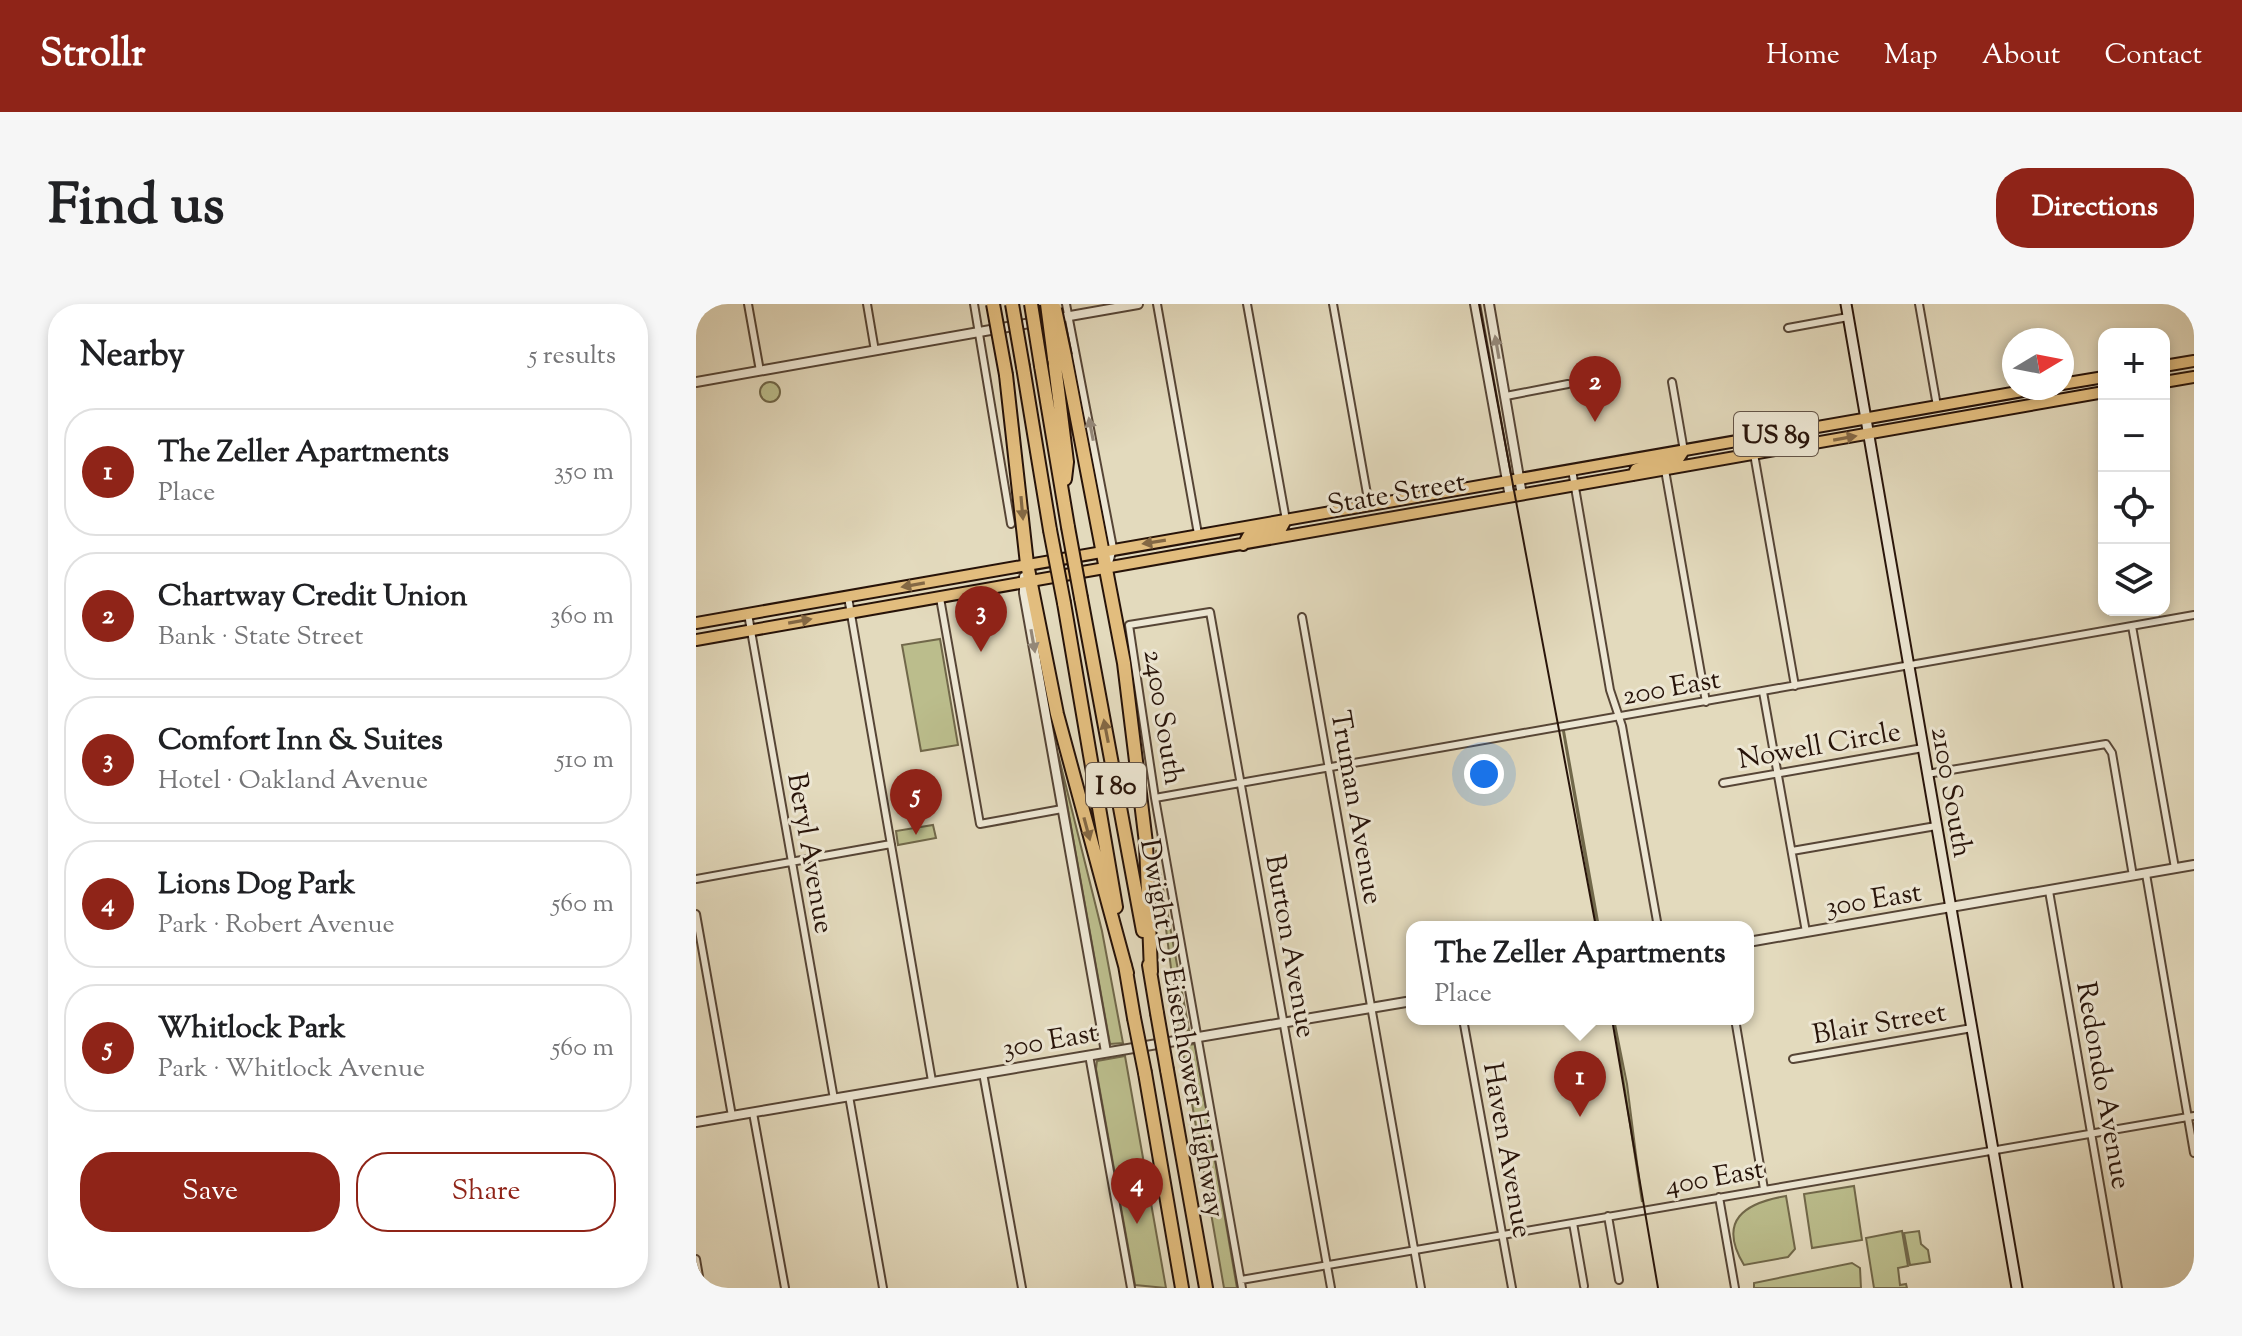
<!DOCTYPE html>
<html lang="en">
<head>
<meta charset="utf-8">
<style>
	:root { --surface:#fff; --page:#f6f6f6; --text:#202124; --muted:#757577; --line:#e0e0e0; --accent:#8f2418 }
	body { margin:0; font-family:"Sorts Mill Goudy",serif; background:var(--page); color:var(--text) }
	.controls { position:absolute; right:24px; top:24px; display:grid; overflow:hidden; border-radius:16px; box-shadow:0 4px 12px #0003 }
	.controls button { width:72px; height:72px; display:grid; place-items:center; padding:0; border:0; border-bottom:2px solid var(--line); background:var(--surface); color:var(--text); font:40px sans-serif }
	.compass { position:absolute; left:1306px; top:24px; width:72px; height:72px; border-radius:50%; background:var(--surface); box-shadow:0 4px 12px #0003; rotate:80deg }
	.you { position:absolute; left:788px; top:470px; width:28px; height:28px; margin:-20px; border:6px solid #fff; border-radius:50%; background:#1a73e8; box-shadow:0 0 0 12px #1a73e833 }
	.badge { display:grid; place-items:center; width:52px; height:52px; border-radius:50%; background:var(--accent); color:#fff; font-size:26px; font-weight:700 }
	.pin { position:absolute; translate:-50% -66px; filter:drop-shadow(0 2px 4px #0008) }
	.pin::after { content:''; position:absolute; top:42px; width:28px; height:24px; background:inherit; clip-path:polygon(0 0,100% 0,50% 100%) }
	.popup { position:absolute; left:710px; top:617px; width:348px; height:104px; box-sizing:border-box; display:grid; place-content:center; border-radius:16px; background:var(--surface); filter:drop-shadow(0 2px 6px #0005); font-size:26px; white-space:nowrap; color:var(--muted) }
	.popup b { font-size:30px; color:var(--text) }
	.popup::after { content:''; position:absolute; left:50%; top:100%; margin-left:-16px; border:16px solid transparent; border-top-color:var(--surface) }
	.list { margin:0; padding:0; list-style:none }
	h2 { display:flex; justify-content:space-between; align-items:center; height:104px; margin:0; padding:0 32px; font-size:34px }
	h2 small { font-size:26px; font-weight:400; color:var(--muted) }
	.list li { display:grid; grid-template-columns:52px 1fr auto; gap:24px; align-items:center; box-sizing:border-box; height:128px; margin:0 16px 16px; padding:0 16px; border:2px solid var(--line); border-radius:32px }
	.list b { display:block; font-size:30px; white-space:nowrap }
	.list p { margin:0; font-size:26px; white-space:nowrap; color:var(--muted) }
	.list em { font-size:26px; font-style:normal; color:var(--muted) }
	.actions { display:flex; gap:16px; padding:24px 32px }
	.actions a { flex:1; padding:18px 0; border:2px solid var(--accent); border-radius:32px; text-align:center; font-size:28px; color:var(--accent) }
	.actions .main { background:var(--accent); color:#fff }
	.icon { flex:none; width:44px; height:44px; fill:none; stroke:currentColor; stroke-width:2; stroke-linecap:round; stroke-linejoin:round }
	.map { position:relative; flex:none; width:1498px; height:984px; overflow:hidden; border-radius:32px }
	header { display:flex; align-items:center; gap:48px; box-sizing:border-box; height:112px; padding:0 40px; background:var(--accent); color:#fff }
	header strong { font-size:38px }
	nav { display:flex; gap:44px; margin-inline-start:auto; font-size:28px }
	.intro { display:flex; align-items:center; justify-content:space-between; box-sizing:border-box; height:192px; padding:0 48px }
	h1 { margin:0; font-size:56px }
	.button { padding:20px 36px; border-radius:32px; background:var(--accent); color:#fff; font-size:28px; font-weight:700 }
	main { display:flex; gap:48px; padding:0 48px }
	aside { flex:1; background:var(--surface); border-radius:32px; box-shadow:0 4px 12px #0003 }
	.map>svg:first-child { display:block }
	.green { fill:#bbbd8c; stroke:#71684a; stroke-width:2 }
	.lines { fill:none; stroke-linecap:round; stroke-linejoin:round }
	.minor-casing { stroke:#564536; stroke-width:10 }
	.tertiary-casing { stroke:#564536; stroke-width:12 }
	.secondary-casing { stroke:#271309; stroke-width:13 }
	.primary-casing { stroke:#271309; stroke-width:14 }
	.motorway-casing { stroke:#271309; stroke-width:16 }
	.minor { stroke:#ede7d4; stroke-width:6 }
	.tertiary { stroke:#ede7d4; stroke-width:8 }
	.secondary { stroke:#ede7d4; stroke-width:9 }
	.primary { stroke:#e2bd7e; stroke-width:10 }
	.motorway { stroke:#e2bd7e; stroke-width:12 }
	.tram { stroke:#271309; stroke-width:2 }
	.motorway-bridge-casing { stroke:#271309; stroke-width:16; stroke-linecap:butt }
	.motorway-bridge { stroke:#e2bd7e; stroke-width:12 }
	.oneway { fill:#948879 }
	.oneway2 { fill:#846844 }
	.labels { text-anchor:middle; stroke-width:6; stroke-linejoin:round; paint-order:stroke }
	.shield { fill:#ede7d4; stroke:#625346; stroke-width:2 }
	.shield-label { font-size:26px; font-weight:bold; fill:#271309 }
	.street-label { font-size:28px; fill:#271309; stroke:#ede7d4 }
</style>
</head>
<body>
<header>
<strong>Strollr</strong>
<nav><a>Home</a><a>Map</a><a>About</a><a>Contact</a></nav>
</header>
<div class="intro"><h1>Find us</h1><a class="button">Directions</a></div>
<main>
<aside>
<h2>Nearby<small>5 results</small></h2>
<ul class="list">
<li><span class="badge">1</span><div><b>The Zeller Apartments</b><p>Place</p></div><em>350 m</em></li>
<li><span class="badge">2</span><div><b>Chartway Credit Union</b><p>Bank · State Street</p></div><em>360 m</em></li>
<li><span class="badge">3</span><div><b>Comfort Inn &amp; Suites</b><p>Hotel · Oakland Avenue</p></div><em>510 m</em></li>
<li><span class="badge">4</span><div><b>Lions Dog Park</b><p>Park · Robert Avenue</p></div><em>560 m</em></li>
<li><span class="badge">5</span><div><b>Whitlock Park</b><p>Park · Whitlock Avenue</p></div><em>560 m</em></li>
</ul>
<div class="actions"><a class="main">Save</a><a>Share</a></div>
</aside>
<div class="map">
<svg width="1498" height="984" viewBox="0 0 1498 984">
	<rect width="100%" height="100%" fill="#e3dabd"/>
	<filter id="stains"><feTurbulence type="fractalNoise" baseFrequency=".0025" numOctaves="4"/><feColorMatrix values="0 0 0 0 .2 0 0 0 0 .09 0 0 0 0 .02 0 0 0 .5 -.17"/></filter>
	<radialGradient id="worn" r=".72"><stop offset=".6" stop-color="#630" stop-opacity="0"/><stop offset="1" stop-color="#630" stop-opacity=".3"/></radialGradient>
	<path class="green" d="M64 88a10 10 0 1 1 20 0a10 10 0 1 1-20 0Z
		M 244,335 L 262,441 L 225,447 L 206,341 Z
		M 867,427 L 868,427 L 903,623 L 901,623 Z
		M 362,450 L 406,627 L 427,739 L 414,740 Z
		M 237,521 L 240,534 L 202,541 L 200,527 Z
		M 460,546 L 493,726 L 483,727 Z
		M 918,715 L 931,780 L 946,898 Z
		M 499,740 L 541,984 L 528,984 L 486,742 Z
		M 429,752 L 470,984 L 439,981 L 400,765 L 401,757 Z
		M 1158,882 L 1166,936 L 1116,944 L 1108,890 Z
		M 1090,892 L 1099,945 L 1092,953 L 1048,961 C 1021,916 1049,899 1090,892 Z
		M 1206,927 L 1212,962 L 1202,964 L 1204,981 L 1210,980 L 1211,984 L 1178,984 L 1170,934 Z
		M 1223,927 L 1225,940 L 1232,946 L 1234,958 L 1214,961 L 1208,929 Z
		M 1156,959 L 1164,964 L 1165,984 L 1058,984 L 1058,979 Z"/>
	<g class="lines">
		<defs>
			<path id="minor" d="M 52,0 L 64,67
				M 171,0 L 179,47
				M 278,0 L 315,220
				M 370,0 L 417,244 L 412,263
				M 461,0 L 502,230
				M 551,0 L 590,216
				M 637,0 L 673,201
				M 1223,0 L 1241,102
				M 1092,24 L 1152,13
				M 976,78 L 988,147
				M 810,92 L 872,80
				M 1058,150 L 1099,382
				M 876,166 L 914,386 L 926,422 L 962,623
				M 969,166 L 1010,398
				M 152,293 L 236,777
				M 244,294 L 284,520 L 366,505
				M 52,310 L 138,795
				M 606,313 L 725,984
				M 1436,322 L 1479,564
				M 1067,388 L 1110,628
				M 1231,470 L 1410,440 L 1416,449 L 1437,572
				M 1027,479 L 1227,444
				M 459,494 L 1498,311
				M 1096,547 L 1240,522
				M 1450,570 L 1498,849
				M 0,575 L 195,540
				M 1353,587 L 1422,984
				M 0,610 L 36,812
				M 767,715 L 816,984
				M 1039,715 L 1068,885
				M 393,751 L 435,984
				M 1097,755 L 1276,724
				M 287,769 L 326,984
				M 153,792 L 187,984
				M 57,809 L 89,984
				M 1023,893 L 1039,984
				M 912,912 L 923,976
				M 877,919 L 888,982
				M 0,955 L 5,984
				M 545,976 L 1498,812
				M 546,984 L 459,494 L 433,321 L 514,308 L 635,984"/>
			<path id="tertiary" d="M 779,0 L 814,193
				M 793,0 L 826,191
				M 0,78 L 442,0
				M 328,273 L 328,289 L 410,748
				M 1052,638 L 1498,561
				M 0,818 L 716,697"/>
			<path id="secondary" d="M 1150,0 L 1321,984"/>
			<path id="primary" d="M 1468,62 L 1498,57
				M 1468,78 L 1498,73
				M 1366,80 L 1408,73
				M 937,171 L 940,165 L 983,154 L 987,148
				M 547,241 L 552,232 L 585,225 L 590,216
				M 0,319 L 1344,84
				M 0,336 L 1408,88"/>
			<path id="motorway" d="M 369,52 L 428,359 L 450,539 L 455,668
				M 358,54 L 371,158 L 369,175
				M 345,62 L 372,223
				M 327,63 L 354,226
				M 310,71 L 331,260 L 361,410 L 431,669
				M 385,294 L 447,627
				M 368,299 L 420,603
				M 429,661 L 438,714
				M 453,661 L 461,709
				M 471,766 L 510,984
				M 449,769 L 486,984"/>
		</defs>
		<use href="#minor" class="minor-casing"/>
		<use href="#tertiary" class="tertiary-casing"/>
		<use href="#secondary" class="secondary-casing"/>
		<use href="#primary" class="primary-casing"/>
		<use href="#motorway" class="motorway-casing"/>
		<use href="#minor" class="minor"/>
		<use href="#tertiary" class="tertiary"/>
		<use href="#secondary" class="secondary"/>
		<use href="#primary" class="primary"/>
		<use href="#motorway" class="motorway"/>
		<path class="tram" d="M 783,0 L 900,623
			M 916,715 L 962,984"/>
		<defs>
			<path id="motorway-bridge" d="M 297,0 L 310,71
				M 316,0 L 327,63
				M 335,0 L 345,62
				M 351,0 L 358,54
				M 359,5 L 369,52
				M 372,223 L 385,294
				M 354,226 L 368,299
				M 461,709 L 471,766
				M 438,714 L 449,769"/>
		</defs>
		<use href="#motorway-bridge" class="motorway-bridge-casing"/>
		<use href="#motorway-bridge" class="motorway-bridge"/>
	</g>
	<defs><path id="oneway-solid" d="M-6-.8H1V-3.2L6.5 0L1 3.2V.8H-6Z" transform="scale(2)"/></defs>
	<g class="oneway">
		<use href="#oneway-solid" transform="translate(801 43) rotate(-100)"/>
		<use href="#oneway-solid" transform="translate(395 125) rotate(-101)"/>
		<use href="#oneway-solid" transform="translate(337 337) rotate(80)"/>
	</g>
	<g class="oneway2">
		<use href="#oneway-solid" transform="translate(1149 134) rotate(-10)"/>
		<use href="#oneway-solid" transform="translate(326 204) rotate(85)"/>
		<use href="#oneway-solid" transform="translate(458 238) rotate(171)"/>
		<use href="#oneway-solid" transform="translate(217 281) rotate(170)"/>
		<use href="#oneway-solid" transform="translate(104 317) rotate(-10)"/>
		<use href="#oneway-solid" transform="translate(410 427) rotate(-101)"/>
		<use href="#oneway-solid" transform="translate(391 525) rotate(75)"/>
	</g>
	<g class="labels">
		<g class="shield">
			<rect x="1038" y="108" width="84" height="44" rx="6"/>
			<rect x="390" y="459" width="60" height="44" rx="6"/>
		</g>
		<g class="shield-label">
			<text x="1080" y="139">US 89</text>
			<text x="420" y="490">I 80</text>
		</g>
		<g class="street-label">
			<text transform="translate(700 188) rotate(-10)" y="10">State Street</text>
			<text transform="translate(975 382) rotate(-10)" y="10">200 East</text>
			<text transform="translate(469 413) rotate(81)" y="10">2400 South</text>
			<text transform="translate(1123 440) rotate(-10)" y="10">Nowell Circle</text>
			<text transform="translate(1257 488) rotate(80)" y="10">2100 South</text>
			<text transform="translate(662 503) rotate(80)" y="10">Truman Avenue</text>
			<text transform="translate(116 549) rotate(80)" y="10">Beryl Avenue</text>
			<text transform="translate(1177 594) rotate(-9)" y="10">300 East</text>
			<text transform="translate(596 642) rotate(80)" y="10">Burton Avenue</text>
			<text transform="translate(1183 718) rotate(-10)" y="10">Blair Street</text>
			<text transform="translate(488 724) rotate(80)" y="10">Dwight D. Eisenhower Highway</text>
			<text transform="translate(354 735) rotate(-10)" y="10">300 East</text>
			<text transform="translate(1409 781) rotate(80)" y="10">Redondo Avenue</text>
			<text transform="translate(813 846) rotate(80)" y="10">Haven Avenue</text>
			<text transform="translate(1018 872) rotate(-10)" y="10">400 East</text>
		</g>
	</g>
	<rect width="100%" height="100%" filter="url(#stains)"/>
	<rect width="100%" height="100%" fill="url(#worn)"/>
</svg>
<div class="controls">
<button>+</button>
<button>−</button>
<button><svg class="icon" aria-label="locate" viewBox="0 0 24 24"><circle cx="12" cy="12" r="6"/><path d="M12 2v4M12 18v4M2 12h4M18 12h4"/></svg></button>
<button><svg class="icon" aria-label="layers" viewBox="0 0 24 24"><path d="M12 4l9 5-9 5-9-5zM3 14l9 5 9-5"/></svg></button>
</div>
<svg class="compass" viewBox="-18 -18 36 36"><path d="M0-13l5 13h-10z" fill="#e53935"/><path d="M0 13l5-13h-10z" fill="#757577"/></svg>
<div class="you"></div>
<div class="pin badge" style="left:884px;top:813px">1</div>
<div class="popup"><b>The Zeller Apartments</b>Place</div>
<div class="pin badge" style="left:899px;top:118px">2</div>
<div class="pin badge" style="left:285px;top:348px">3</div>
<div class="pin badge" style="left:441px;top:920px">4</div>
<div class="pin badge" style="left:220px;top:531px">5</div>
</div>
</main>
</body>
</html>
